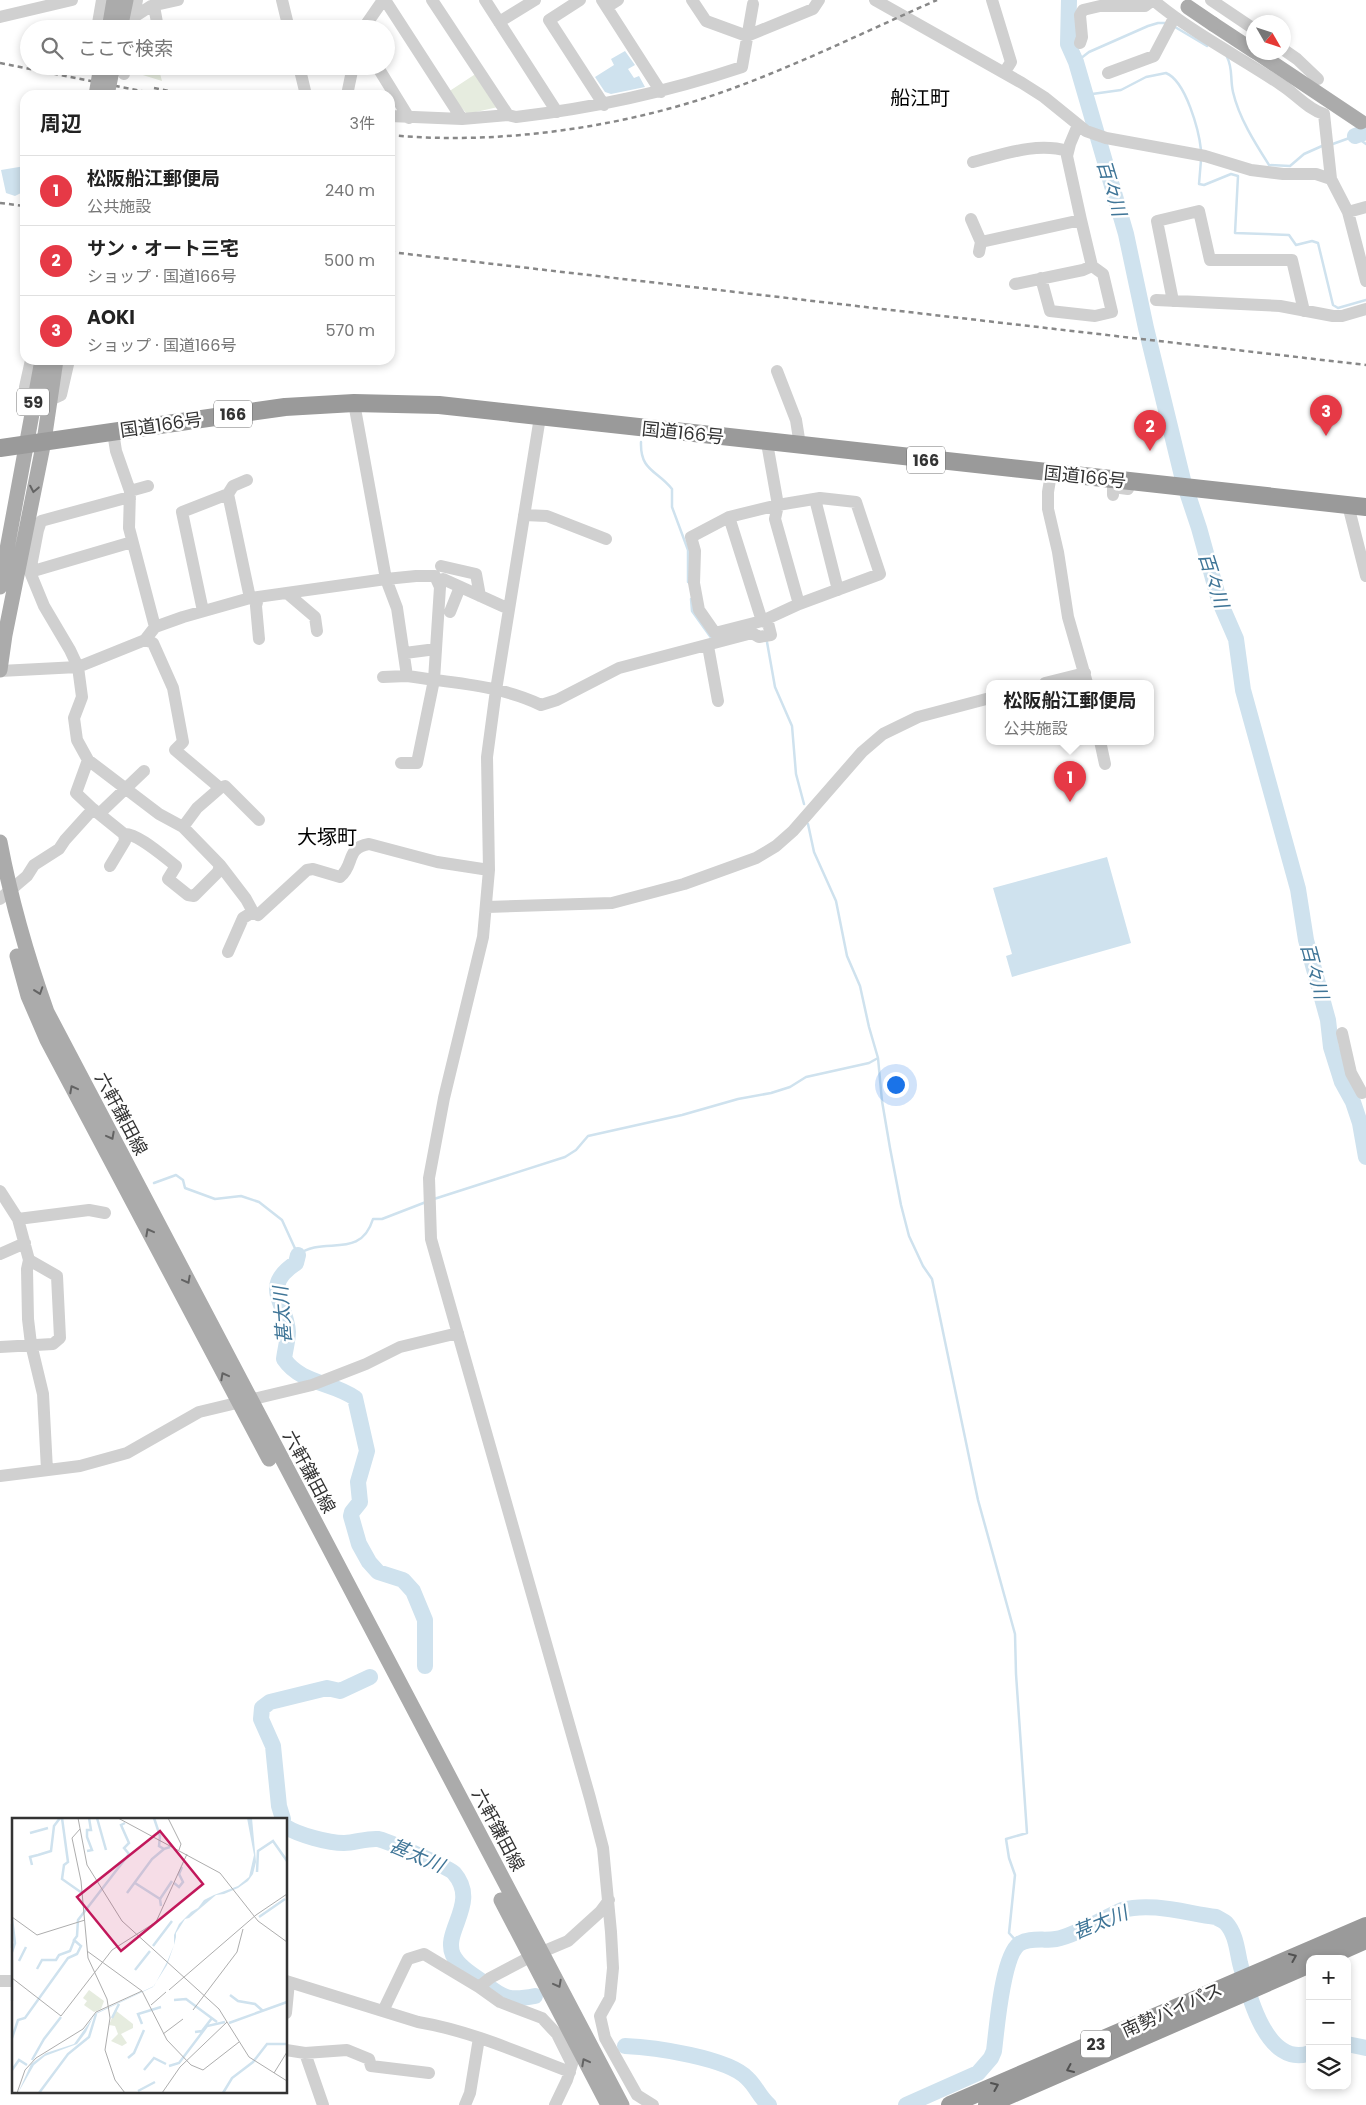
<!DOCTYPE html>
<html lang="ja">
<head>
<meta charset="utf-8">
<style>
	:root { --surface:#fff; --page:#f2f2f2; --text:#222; --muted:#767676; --line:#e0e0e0; --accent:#e63946 }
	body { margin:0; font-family:Poppins,"Noto Sans JP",sans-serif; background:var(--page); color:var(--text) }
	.controls { position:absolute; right:15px; bottom:15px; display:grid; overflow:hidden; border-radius:10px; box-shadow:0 2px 8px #0003 }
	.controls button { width:45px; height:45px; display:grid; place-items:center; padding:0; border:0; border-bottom:1px solid var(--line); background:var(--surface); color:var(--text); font:25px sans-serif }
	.compass { position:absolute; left:1246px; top:15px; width:45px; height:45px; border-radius:50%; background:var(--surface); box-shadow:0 2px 8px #0003; rotate:129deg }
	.you { position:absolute; left:895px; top:1084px; width:18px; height:18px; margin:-12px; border:4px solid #fff; border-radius:50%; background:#1a73e8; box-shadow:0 0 0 8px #1a73e833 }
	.badge { display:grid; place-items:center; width:32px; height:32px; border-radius:50%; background:var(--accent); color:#fff; font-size:16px; font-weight:700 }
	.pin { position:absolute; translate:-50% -41px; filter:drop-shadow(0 1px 2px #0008) }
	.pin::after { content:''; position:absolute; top:26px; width:18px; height:15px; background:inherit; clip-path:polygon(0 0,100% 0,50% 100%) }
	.popup { position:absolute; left:986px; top:680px; width:168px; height:65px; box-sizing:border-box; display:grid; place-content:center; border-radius:10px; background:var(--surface); filter:drop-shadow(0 1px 4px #0005); font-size:16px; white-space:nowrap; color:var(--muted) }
	.popup b { font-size:19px; color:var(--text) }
	.popup::after { content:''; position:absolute; left:50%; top:100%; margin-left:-10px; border:10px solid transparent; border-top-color:var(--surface) }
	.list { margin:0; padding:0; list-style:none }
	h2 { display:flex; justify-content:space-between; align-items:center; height:65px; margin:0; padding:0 20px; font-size:21px }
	h2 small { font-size:16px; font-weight:400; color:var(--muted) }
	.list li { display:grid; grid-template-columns:32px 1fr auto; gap:15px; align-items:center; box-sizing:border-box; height:70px; padding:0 20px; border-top:1px solid var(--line) }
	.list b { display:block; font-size:19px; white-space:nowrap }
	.list p { margin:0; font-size:16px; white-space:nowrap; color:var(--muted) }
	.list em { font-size:16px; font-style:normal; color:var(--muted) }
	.icon { flex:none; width:28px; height:28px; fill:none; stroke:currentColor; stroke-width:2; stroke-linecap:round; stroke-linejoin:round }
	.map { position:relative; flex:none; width:1366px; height:2105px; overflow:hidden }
	.search { position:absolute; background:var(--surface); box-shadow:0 2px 8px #0003; left:20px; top:20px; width:375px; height:55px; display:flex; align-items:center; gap:12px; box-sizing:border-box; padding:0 18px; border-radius:28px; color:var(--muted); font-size:19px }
	.panel { position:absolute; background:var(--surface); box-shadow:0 2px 8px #0003; left:20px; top:90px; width:375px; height:275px; border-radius:15px }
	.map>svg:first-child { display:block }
	.green { fill:#e6ecdf }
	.water { fill:#cfe2ee }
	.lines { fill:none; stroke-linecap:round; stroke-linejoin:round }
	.stream { stroke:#cfe2ee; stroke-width:2.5 }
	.river { stroke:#cfe2ee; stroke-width:16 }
	.minor { stroke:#d0d0d0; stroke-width:12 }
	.major { stroke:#ababab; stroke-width:15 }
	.highway { stroke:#9a9a9a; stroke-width:18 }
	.rail { stroke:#888; stroke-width:2.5; stroke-dasharray:5 4; stroke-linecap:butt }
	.major-bridge { stroke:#ababab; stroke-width:15 }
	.oneway { stroke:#636363 }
	.oneway2 { stroke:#525252 }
	.labels { text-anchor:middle; stroke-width:5; stroke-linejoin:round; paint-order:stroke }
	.shield { fill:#fff; stroke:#707070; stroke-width:1 }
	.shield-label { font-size:16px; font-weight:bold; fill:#333 }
	.street-label { font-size:18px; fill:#333; stroke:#fff }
	.water-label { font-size:19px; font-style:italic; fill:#3f7597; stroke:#fff }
	.quarter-label { font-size:20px; fill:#000; stroke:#fff }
	.inset-river { fill:none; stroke:#cfe2ee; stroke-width:2.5 }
	.inset-road { fill:none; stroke:#adadad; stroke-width:1 }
	.view { fill:#c2185b; fill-opacity:0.15; stroke:#c2185b; stroke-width:2.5 }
	.inset-edge { fill:none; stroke:#333; stroke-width:2.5 }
</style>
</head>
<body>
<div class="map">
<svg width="1366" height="2105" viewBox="0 0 1366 2105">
	<rect width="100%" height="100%" fill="#fff"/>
	<path class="green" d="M 130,66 L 158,66 L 162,81 L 130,71 Z
		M 477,73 L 498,107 L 467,114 L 448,92 Z"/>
	<path class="water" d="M 625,51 L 635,65 L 628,69 L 634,78 L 639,76 L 645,87 L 611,94 L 605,92 L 595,77 L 614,65 L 611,59 Z
		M 25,166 L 25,191 L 15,196 L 6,193 L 1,170 Z
		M 1107,857 L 1131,943 L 1012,977 L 1006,956 L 1012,954 L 993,888 Z"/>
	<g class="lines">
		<path class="stream" d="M 1175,27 L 1207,46
			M 1227,57 C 1233,68 1230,79 1233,92 C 1239,118 1255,143 1269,165 L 1290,166 L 1304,154 L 1322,146
			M 1076,62 L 1089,52 L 1148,26 L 1158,23 L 1165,23
			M 1085,95 L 1121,90 L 1146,77 L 1166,73 C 1186,81 1199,131 1201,150
			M 1330,145 L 1355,136 L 1366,144
			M 1201,160 L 1199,184 L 1204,185 L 1231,174 L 1238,176 L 1235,233 L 1289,235 L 1296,245 L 1312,241 L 1318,243 L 1333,305 L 1338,308 L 1366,300
			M 641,442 C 640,471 657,470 672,489 L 672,507 L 688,550 L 688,582
			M 691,599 L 692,611 L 712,639
			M 767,642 L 775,687 L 792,726 L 796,774 L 804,804
			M 808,824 L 814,852 L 836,901 L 847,956 L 860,986 L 869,1027 L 878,1058 L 882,1101 L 890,1148 L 901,1205 L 909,1236 L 923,1266 L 932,1279 L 978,1500 L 1015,1634 L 1016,1674 L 1027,1833 L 1006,1839 L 1009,1858 L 1015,1875 L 1009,1933 L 1019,1944
			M 154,1183 L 176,1175 L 183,1180 L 185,1188 L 215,1199 L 241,1196 L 259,1202 L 282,1220 L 298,1255 C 323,1235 360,1261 373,1219 L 382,1219 L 426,1202
			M 434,1199 L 565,1157 L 576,1150 L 588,1136 L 682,1115 L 738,1099 L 771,1093 L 790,1087 L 806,1077 L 869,1063 L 878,1058"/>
		<path class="river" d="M 1069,0 L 1068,44 L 1076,62 L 1126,234 L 1146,328 L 1183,480 L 1199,528 L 1219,600 L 1236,639 L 1243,690 L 1298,889 L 1306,940 L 1328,1020 L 1331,1047 L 1342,1082 L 1353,1102 L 1360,1123 L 1366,1157
			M 1355,136 L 1366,132
			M 298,1255 L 296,1263 C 260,1287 286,1301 288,1332 C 288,1340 285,1350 284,1359 C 301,1384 333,1382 355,1398 L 367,1451 L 358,1482 L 360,1502 L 352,1512 L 351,1516 L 359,1544 L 369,1562 L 378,1572 L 403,1580 L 413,1591 L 425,1620 L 425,1666
			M 283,1819 L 279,1806 L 273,1746 L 261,1719 L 262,1708 L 270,1702 L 327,1688 L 340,1691 L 370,1677
			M 286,1827 C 299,1835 328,1843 344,1843 C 355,1843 367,1838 378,1839 C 385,1840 450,1868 454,1873 C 480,1903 442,1931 453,1955 C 459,1967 473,1975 484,1983 C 504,1999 510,2001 535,1996
			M 1347,2044 L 1366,2048
			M 625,2046 C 654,2047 728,2058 747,2078 C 756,2086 760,2098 769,2105
			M 906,2105 L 978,2073 L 991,2058 L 994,2051 C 997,2028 1002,1957 1019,1944 C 1029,1937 1044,1941 1056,1939 C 1074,1936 1104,1918 1122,1910 C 1152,1902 1185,1913 1216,1917 C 1219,1919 1224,1921 1226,1923 C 1236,1934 1237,1950 1240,1963 C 1248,1994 1267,2069 1310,2053"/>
		<path class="minor" d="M 282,0 L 289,29
			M 385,0 L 462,119
			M 432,0 L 508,115
			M 485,0 L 557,112
			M 580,0 L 549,20 L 604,105
			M 602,0 L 661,92
			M 692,0 L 706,21 L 747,36 L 813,9 L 819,0
			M 875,0 L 1022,83 L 1044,97 L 1086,131 L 1106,138 L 1205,156 L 1251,170 L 1283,174 L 1316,174 L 1331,179 L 1348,212 L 1366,281
			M 992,0 L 1011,62 L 1004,73
			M 1153,0 C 1191,32 1238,56 1280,84 C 1295,93 1307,109 1324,114 L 1331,179
			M 1211,0 L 1254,29
			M 154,6 L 158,28
			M 607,7 L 618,0
			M 0,17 L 72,0
			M 134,17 L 151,6 L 178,0
			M 499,22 L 535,0
			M 97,29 L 102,0
			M 131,29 L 137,0
			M 363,29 L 383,0
			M 1080,43 L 1082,37 L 1080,15 L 1083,10 L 1100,6 L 1145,6 L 1153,0
			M 1284,50 L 1297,59 L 1318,79
			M 299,66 L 306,95
			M 377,66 L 409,118
			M 1108,73 L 1154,56 L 1174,18
			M 124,74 L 125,66
			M 347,95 L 353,66
			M 390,116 L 462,119 L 508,115 L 516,117 C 594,108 667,92 742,67 L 753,4
			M 1078,125 L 1070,144 L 1067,156 L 1081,220
			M 973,162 C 1005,154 1036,142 1068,151
			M 1348,212 L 1366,207
			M 971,219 L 981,242 L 979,252
			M 981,242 L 1081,220 L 1092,266 L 1103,274 L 1112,312 L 1095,316 L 1050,311 L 1041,278
			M 1015,284 L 1083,270 L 1092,266
			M 1156,300 L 1280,306 L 1333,316 L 1342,316 L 1366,309
			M 1173,301 L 1157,221 L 1199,211 L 1210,260 L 1292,260 L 1304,311
			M 31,360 L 25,387 L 33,401
			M 777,371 L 796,420 L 800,445
			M 50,400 L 61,395 L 69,360
			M 354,403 L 386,579 L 397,608 L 407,676 C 452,683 500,685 541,705 L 557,700 L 619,668 L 752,633 L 759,637 L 771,635 L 768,623 L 762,621 L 729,517
			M 540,417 L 496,690 L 487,757 L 489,870 L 483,937 L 444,1098 L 429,1178 L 431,1239 L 590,1798 L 603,1848 L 611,1932 L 613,1968 L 610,1998 L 600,2016 L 605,2038 L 637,2095 L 653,2105
			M 113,432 L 116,451 L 130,491 L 129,528 L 155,627
			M 767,443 L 778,505 L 775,519 L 799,604
			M 1051,474 L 1048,492 L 1048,509 L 1058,552 L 1068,617 L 1087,683
			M 130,491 L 148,486
			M 228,494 L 250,598
			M 1113,495 L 1113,487 L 1128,489
			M 820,498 L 856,502 L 880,574 L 799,604 L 762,621 L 715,633 L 699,610 L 694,583 L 695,551 L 691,537 L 729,517 L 778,505 Z
			M 130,499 L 122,499 L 41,521 L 38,530 L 30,572 L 44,606 L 70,650 L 78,667 L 82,697 L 74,718 L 77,740 L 88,760 L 159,814 L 183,827 L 220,865 L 246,899 L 253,912 L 258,915 L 307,870 L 313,869 L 340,877 C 355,865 345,848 369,844 L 437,862 L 489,870
			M 815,499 L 838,590
			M 1348,505 L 1366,576
			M 524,515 L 547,516 L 606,539
			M 441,566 L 476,574 L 480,596
			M 30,572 L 132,542
			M 443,579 L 509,609
			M 288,594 L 315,617 L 317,631
			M 258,598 L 256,606 L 259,639
			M 203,611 L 182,512 L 228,494 L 233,486 L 247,480
			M 450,612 L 460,587
			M 145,640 L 153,643 L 173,688 L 183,742 L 175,750 L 220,788 L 225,786 L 259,820
			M 708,646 L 718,701
			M 405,653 L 436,649
			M 0,671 L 78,667 L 145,640 L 155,627 L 183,617 L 250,598 L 386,579 L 416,576 L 435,576 L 440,587 L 434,680 L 417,763 L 401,763
			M 383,677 L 407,676
			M 1045,683 L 1085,673
			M 1100,741 L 1105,764
			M 88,760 L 76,793 L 93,809 L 124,834 C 138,833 165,858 176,866 L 168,879 L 188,895 L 194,896 L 218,872 L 220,865
			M 99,814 L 144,771
			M 183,827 L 197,808 L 220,788
			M 110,866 L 125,841 L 124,834
			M 0,899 L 27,876 L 34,865 L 59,849 L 65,840 L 93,809
			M 487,907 L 612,903 L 684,884 L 756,858 L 776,846 L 793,831 L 862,752 L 883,734 L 918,717 L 990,698
			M 228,952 L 243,918 L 253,912
			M 1342,1033 L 1351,1073 L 1362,1093
			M 0,1191 L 18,1219 L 29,1260 L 27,1269 L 28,1319 L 31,1344 L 43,1394 L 47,1470
			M 18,1219 L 89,1210 L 105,1213
			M 0,1254 L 25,1243
			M 0,1347 L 53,1344 L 60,1338 L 57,1276 L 29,1260
			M 0,1476 L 80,1466 L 127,1453 L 199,1412 L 312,1385 L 366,1364 L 400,1347 L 458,1333
			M 0,1981 L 14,1981
			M 286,1981 L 418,2022 C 471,2031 520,2053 570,2072
			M 479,1987 L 500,2002 L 542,2018 L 557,2034 L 572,2064 L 567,2080 L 555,2105
			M 383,2011 L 408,1959 L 424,1954 L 479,1987 L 490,1978 L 530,1957 L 568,1941 L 600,1912 L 609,1900
			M 286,2013 L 289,1982
			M 286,2050 L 305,2053 L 347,2050 L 369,2059 L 371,2066 L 429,2073
			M 305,2053 L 323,2105
			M 465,2105 L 470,2093 L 479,2038"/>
		<path class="major" d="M 1213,24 L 1254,51
			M 109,29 L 114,0
			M 120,29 L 126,0
			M 0,587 L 42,360
			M 0,670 L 5,635 L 44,441 L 56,360
			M 0,842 C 11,900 27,956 47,1012 L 622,2105
			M 17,956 L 28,996 L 47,1040 L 269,1459
			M 501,1900 L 608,2105"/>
		<path class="highway" d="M 0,448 L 285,407 L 354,403 L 439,405 L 1366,507
			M 1323,1959 L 1366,1940
			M 950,2105 L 1366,1926
			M 987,2105 L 1310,1964"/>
		<path class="rail" d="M 0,63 L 161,95
			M 154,88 L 189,95
			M 390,135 C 502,146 634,126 739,86 C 806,61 871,29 937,0
			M 0,203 L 25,206
			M 390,252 L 1366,365"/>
		<path class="major-bridge" d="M 1188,7 L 1213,24
			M 1256,52 L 1361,122
			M 96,95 L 101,66
			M 107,95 L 113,66"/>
	</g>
	<defs><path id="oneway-chevron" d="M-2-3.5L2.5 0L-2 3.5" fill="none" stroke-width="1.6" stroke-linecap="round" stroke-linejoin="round" transform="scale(1.25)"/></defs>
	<g class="oneway">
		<use href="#oneway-chevron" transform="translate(34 489) rotate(101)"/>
		<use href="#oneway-chevron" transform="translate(39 991) rotate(71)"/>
		<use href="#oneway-chevron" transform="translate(73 1089) rotate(-118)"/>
		<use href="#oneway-chevron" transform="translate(111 1136) rotate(62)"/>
		<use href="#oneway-chevron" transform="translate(149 1232) rotate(-118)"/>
		<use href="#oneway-chevron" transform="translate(187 1280) rotate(62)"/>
		<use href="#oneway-chevron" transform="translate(224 1376) rotate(-118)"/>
		<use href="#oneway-chevron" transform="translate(558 1984) rotate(62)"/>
		<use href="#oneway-chevron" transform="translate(585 2062) rotate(-118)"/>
	</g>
	<g class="oneway2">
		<use href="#oneway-chevron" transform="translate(1293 1957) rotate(-23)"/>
		<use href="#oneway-chevron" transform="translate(1070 2069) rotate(156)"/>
		<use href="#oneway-chevron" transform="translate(995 2086) rotate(-23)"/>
	</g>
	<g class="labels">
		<g class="shield">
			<rect x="17" y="388.5" width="32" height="27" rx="4"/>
			<rect x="214" y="400.5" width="38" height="27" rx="4"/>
			<rect x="907" y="446.5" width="38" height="27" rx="4"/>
			<rect x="1081" y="2030.5" width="30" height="27" rx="4"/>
		</g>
		<g class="shield-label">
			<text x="33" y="408">59</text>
			<text x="233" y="420">166</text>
			<text x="926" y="466">166</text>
			<text x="1096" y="2050">23</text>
		</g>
		<g class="street-label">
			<text transform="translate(161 425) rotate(-8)" y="6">国道166号</text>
			<text transform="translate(683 433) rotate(6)" y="6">国道166号</text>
			<text transform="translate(1085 477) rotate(6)" y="6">国道166号</text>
			<text transform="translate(121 1114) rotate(62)" y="6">六軒鎌田線</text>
			<text transform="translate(309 1472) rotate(62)" y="6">六軒鎌田線</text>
			<text transform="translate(498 1830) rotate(62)" y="6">六軒鎌田線</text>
			<text transform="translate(1172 2010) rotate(-24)" y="6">南勢バイパス</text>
		</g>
		<g class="water-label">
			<text transform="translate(1112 188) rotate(73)" y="7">百々川</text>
			<text transform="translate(1214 580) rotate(72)" y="7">百々川</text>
			<text transform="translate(1315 971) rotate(75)" y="7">百々川</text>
			<text transform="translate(282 1315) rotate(-94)" y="7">甚太川</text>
			<text transform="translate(417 1855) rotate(23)" y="7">甚太川</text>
			<text transform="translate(1100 1922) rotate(-22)" y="7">甚太川</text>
		</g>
		<g class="quarter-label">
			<text x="920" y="105">船江町</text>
			<text x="327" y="844">大塚町</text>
		</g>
	</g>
	<g transform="translate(12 1818)">
		<rect width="275" height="275" fill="#fff"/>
		<path d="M 77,172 L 92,183 L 89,191 L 82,194 L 72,187 L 75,183 L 71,180 ZM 103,192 L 121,206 L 121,210 L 109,216 L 115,225 L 110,228 L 99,223 L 106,216 L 103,208 L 97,207 Z" fill="#e6ecdf"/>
		<path d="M 235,0 L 240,0 L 244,44 L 241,56 L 236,63 L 226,70 L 212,76 L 204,77 L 177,100 L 173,101 L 164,115 L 164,119 L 162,127 L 155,147 L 141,169 L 82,197 L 74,214 L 65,226 L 33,238 L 22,247 L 6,275 L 19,246 L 34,235 L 62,226 L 84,195 L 142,168 L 155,144 L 162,127 L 162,117 L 167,106 L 179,94 L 186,90 L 192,82 L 202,77 L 226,68 L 237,59 L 242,37 Z" fill="#cfe2ee"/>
		<path class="inset-river" d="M 50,0 L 56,44 L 52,47 L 50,61 L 70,75M 85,0 L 94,32M 142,0 L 148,18 L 147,28 L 152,31 L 158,29M 18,15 L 36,10M 75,33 L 80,32 L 75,19 L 75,12 L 79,12 L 77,0M 26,37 L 39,33 L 42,8 L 48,0M 20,47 L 18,39 L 26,37M 245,54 L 246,33 L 261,23 L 275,43M 123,65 L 148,81 L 149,88M 162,65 L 167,69 L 171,64 L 167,56 L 170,49M 115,75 L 140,41 L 152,31M 148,81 L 160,63M 247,99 L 273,81M 0,101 L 3,125 L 0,134M 0,106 L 0,130M 141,128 L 160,103M 0,142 L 0,183M 7,143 L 14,129M 25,151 L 30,142 L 44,142 L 47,137 L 58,133 L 62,123M 123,152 L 138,133M 218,177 L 226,183 L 243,186 L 251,193M 162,182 L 174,181 L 205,204M 100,200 L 107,186M 217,205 L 275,184M 130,206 L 126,196 L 149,189M 183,214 L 190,213 L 200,200M 0,220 L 6,202 L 13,200 L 56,140 L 65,136 L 69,128 L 62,122 L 65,118 L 66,102 L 117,36 L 112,30 L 117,25 L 109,7 L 113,5M 116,240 L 122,235 L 132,212M 20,242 L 32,221 L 49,199M 157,248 L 167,245 L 195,208 L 213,204M 0,252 L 7,242 L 15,247M 132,252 L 142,240 L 154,246M 126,273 L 143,264M 27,275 L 56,236 L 77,219 L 84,196M 211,275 L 220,260 L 241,244 L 255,226 L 275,226"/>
		<path class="inset-road" d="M 66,0 L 75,47 L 110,103 L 207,191 L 215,204 L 168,249 L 150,275M 106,0 L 208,55 L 246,103 L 275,124M 156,0 L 169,26 L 167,32M 68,11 L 60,20 L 69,63 L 76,140 L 95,181 L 98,200 L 93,232 L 103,262 L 113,275M 0,99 L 25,117 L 73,102M 75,133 L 130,173 L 155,222 L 179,247 L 191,252 L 227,224M 0,160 L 49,198 L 100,132 L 144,104 L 175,36M 157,172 L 244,97 L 275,76M 139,187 L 154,174M 181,192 L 225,134 L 231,111M 215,204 L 237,239 L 275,263M 151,216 L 171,201M 262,255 L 275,234M 5,275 L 13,252 L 24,240 L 71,211 L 84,194 L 130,173"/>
		<path class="view" d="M 148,13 L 191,66 L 109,133 L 65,79 Z"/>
		<rect width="275" height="275" class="inset-edge"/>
	</g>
</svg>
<div class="controls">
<button>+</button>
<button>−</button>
<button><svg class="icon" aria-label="layers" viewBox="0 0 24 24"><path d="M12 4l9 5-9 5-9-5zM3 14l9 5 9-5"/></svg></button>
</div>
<svg class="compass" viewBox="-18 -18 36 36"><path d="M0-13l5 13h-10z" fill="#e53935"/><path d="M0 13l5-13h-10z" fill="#767676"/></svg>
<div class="you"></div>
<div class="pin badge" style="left:1070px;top:802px">1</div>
<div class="popup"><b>松阪船江郵便局</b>公共施設</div>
<div class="pin badge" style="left:1150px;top:451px">2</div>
<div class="pin badge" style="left:1326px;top:436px">3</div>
<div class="search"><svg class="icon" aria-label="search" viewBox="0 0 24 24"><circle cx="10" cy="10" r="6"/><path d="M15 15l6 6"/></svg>ここで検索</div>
<section class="panel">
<h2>周辺<small>3件</small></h2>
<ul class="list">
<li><span class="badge">1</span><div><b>松阪船江郵便局</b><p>公共施設</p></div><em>240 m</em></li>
<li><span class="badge">2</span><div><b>サン・オート三宅</b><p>ショップ · 国道166号</p></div><em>500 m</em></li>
<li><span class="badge">3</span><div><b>AOKI</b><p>ショップ · 国道166号</p></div><em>570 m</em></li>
</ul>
</section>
</div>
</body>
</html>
